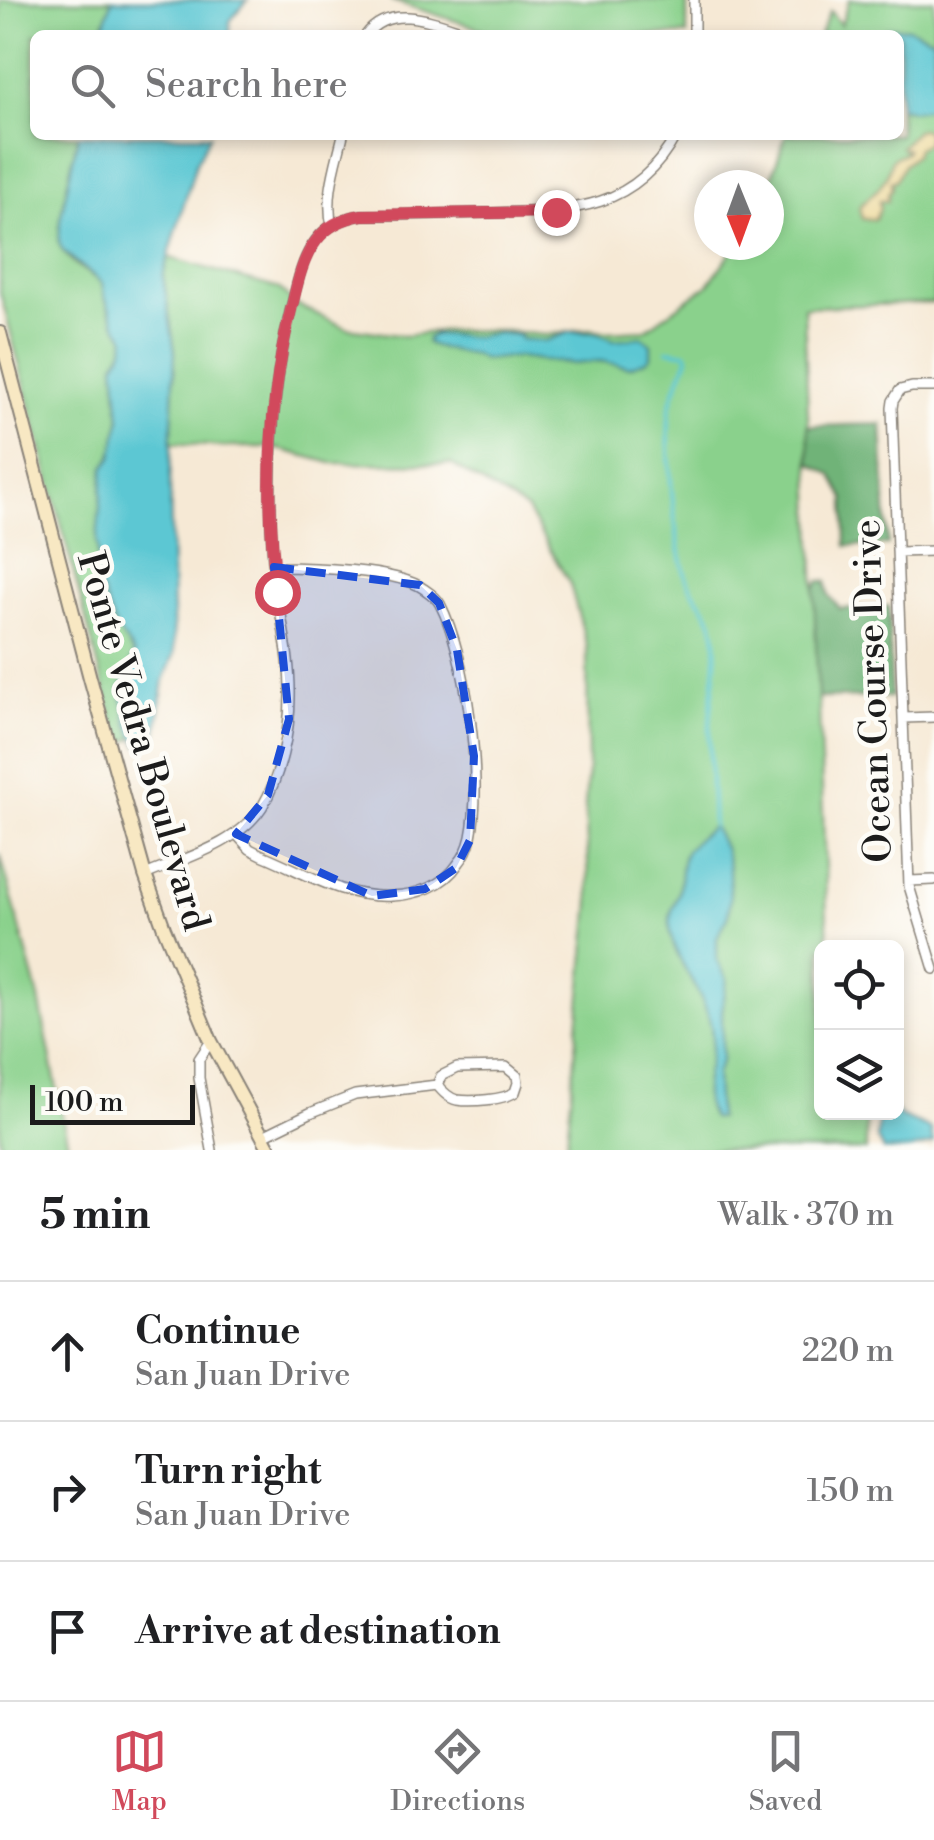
<!DOCTYPE html>
<html lang="en">
<head>
<meta charset="utf-8">
<style>
	:root { --surface:#fff; --page:#f2f2f2; --text:#202124; --muted:#757577; --line:#e0e0e0; --accent:#d1495b }
	body { margin:0; font-family:"Libre Bodoni",serif; background:var(--page); color:var(--text) }
	.controls { position:absolute; right:30px; bottom:30px; display:grid; overflow:hidden; border-radius:15px; box-shadow:0 5px 15px #0003 }
	.controls button { width:90px; height:90px; display:grid; place-items:center; padding:0; border:0; border-bottom:2px solid var(--line); background:var(--surface); color:var(--text); font:50px sans-serif }
	.compass { position:absolute; left:694px; top:170px; width:90px; height:90px; border-radius:50%; background:var(--surface); box-shadow:0 5px 15px #0003; rotate:179deg }
	.scale { position:absolute; left:30px; bottom:25px; width:165px; box-sizing:border-box; padding-left:10px; border:5px solid #1c1c1c; border-top:0; font-size:28px; line-height:35px; white-space:nowrap; color:#1c1c1c; -webkit-text-stroke:8px #fdfcf7; paint-order:stroke }
	.stop { position:absolute; width:30px; height:30px; margin:-22px; border:8px solid #d1495b; border-radius:50%; background:#fff }
	.stop.end { background:#d1495b; border-color:#fff; box-shadow:0 2px 10px #0008 }
	.list { margin:0; padding:0; list-style:none }
	h2 { display:flex; justify-content:space-between; align-items:center; height:130px; margin:0; padding:0 40px; font-size:42px }
	h2 small { font-size:32px; font-weight:400; color:var(--muted) }
	.list li { display:grid; grid-template-columns:65px 1fr auto; gap:30px; align-items:center; box-sizing:border-box; height:140px; padding:0 40px; border-top:2px solid var(--line) }
	.list b { display:block; font-size:38px; white-space:nowrap }
	.list p { margin:0; font-size:32px; white-space:nowrap; color:var(--muted) }
	.list em { font-size:32px; font-style:normal; color:var(--muted) }
	.icon { flex:none; width:55px; height:55px; fill:none; stroke:currentColor; stroke-width:2; stroke-linecap:round; stroke-linejoin:round }
	.map { position:relative; flex:none; width:934px; height:1150px; overflow:hidden }
	.search { position:absolute; background:var(--surface); box-shadow:0 5px 15px #0003; left:30px; right:30px; top:30px; height:110px; display:flex; align-items:center; gap:25px; box-sizing:border-box; padding:0 35px; border-radius:15px; color:var(--muted); font-size:38px }
	.sheet { height:550px; background:var(--surface) }
	nav { display:flex; justify-content:space-around; align-items:center; box-sizing:border-box; height:140px; border-top:2px solid var(--line); background:var(--surface); font-size:28px; color:var(--muted) }
	nav a { display:grid; justify-items:center; gap:5px }
	nav .on { color:var(--accent) }
	.map>svg:first-child { display:block }
	.green { fill:#8ad18c; stroke:#537654; stroke-width:2.5 }
	.forest { fill:#6fb378; stroke:#46684a; stroke-width:2.5 }
	.sand { fill:#eeda9e; stroke:#857b5d; stroke-width:2.5 }
	.water { fill:#5bc7d3; stroke:#3c7278; stroke-width:2.5 }
	.lines { fill:none; stroke-linecap:round; stroke-linejoin:round }
	.stream { stroke:#5bc7d3; stroke-width:4 }
	.street-casing { stroke:#898278; stroke-width:12 }
	.secondary-casing { stroke:#898278; stroke-width:16 }
	.street { stroke:#fff; stroke-width:9 }
	.secondary { stroke:#f8e8c3; stroke-width:12 }
	.route { stroke:#d1495b; stroke-width:12 }
	.marked { fill:#1d4ed8; fill-opacity:0.2; stroke:#1d4ed8; stroke-width:8; stroke-dasharray:20 12; stroke-linejoin:round }
	.labels { text-anchor:middle; stroke-width:9; stroke-linejoin:round; paint-order:stroke }
	.street-label { font-size:38px; fill:#1c1c1c; stroke:#fdfcf7 }
</style>
</head>
<body>
<div class="map">
<svg width="934" height="1150" viewBox="0 0 934 1150">
	<rect width="100%" height="100%" fill="#fdfcf7"/>
	<filter id="ink" filterUnits="userSpaceOnUse"><feTurbulence type="fractalNoise" baseFrequency=".01" numOctaves="2"/><feDisplacementMap in="SourceGraphic" scale="20" xChannelSelector="R" yChannelSelector="G"/><feConvolveMatrix kernelMatrix="1 2 1 2 8 2 1 2 1" color-interpolation-filters="sRGB"/></filter>
	<filter id="wash" filterUnits="userSpaceOnUse"><feTurbulence type="fractalNoise" baseFrequency=".0048" numOctaves="4" result="noise"/><feDisplacementMap in="SourceGraphic" scale="40" xChannelSelector="R" yChannelSelector="G"/><feGaussianBlur stdDeviation="2.25" result="paint"/><feColorMatrix in="noise" values="0 0 0 0 0 0 0 0 0 0 0 0 0 0 0 0 0 1.4 0 .05"/><feComposite in="paint" operator="in"/></filter>
	<g filter="url(#wash)">
		<rect width="100%" height="100%" fill="#f6e9d5"/>
		<path class="green" d="M 0,0 L 112,0 L 101,35 L 35,35 L 35,135 L 78,135 C 74,155 55,232 60,245 C 66,261 89,273 102,283 C 105,302 113,321 125,337 L 124,349 L 115,365 L 120,421 L 98,538 L 99,585 L 114,624 L 135,654 L 121,689 L 128,723 L 135,738 L 119,744 L 0,292 Z
			M 390,0 L 687,0 L 687,35 L 500,35 Z
			M 849,0 L 934,0 L 934,303 L 804,307 L 828,947 L 822,948 L 822,1112 L 866,1113 L 866,1150 L 566,1150 L 590,902 L 585,806 L 588,768 L 587,646 L 570,584 L 527,510 L 451,464 L 331,463 L 271,447 L 225,447 L 171,443 L 175,352 L 163,276 L 167,257 L 280,289 L 293,303 L 347,328 L 405,336 L 439,331 L 498,330 L 545,335 L 589,329 L 607,332 L 645,330 L 708,285 L 736,245 L 769,245 L 769,185 L 786,135 L 899,135 L 899,35 L 820,35 L 830,11 L 841,25 Z
			M 0,854 L 38,994 L 69,1150 L 3,1150 L 0,1138 Z"/>
		<path class="forest" d="M 882,424 L 888,545 L 846,546 L 845,499 L 832,475 L 810,463 L 808,426 Z
			M 819,581 L 826,581 L 829,595 L 840,609 L 889,606 L 891,697 L 818,698 L 814,590 Z"/>
		<path class="sand" d="M 922,129 L 929,133 L 927,143 L 917,148 L 915,155 L 904,165 L 896,180 L 891,182 L 892,188 L 888,194 L 888,201 L 879,201 L 880,208 L 875,219 L 862,219 L 859,207 L 878,189 L 887,176 L 892,159 L 906,152 L 907,149 L 903,149 L 901,147 L 917,130 Z"/>
		<path class="water" d="M 112,0 L 248,0 L 230,21 L 230,35 L 101,35 Z
			M 892,27 L 909,28 L 934,39 L 934,108 L 912,111 L 899,107 L 899,35 L 879,35 L 886,29 Z
			M 78,135 L 210,135 L 196,163 L 163,276 L 175,352 L 170,485 L 174,655 L 164,680 L 156,738 L 147,746 L 138,745 L 128,723 L 121,689 L 134,654 L 114,624 L 99,585 L 97,538 L 104,468 L 112,457 L 120,421 L 115,364 L 124,349 L 125,337 L 116,325 L 104,295 L 102,283 L 63,251 L 59,243 L 60,220 Z
			M 570,332 L 596,333 L 614,340 L 643,337 L 651,344 L 651,357 L 647,361 L 629,367 L 600,361 L 575,364 L 518,357 L 483,359 L 475,355 L 440,348 L 427,343 L 428,338 L 435,334 L 476,337 L 497,333 L 520,335 L 521,339 L 545,341 Z
			M 713,826 L 724,847 L 729,866 L 730,899 L 728,917 L 717,937 L 717,960 L 727,979 L 722,1011 L 722,1059 L 716,1074 L 718,1118 L 712,1118 C 695,1089 714,1066 712,1035 C 709,991 667,958 670,920 C 670,910 677,901 679,891 C 681,880 680,863 685,853 C 690,843 705,833 713,826 Z
			M 897,1111 L 900,1116 L 931,1129 L 933,1143 C 919,1150 900,1150 883,1150 L 877,1139 L 879,1119 L 886,1113 Z"/>
		<g class="lines">
			<path class="stream" d="M 668,350 L 687,353 L 688,358 C 682,374 673,391 670,408 C 665,441 675,551 688,582 C 695,598 710,609 714,628 C 721,656 710,697 710,727 C 709,760 712,793 713,826"/>
		</g>
	</g>
	<g filter="url(#ink)">
		<g class="lines">
			<defs>
				<path id="street" d="M 694,0 L 694,35
					M 366,35 C 392,0 441,25 476,35
					M 332,226 C 325,196 336,165 343,135
					M 934,387 L 912,387 L 900,390 L 893,401 L 892,408 L 909,886 L 934,969
					M 898,552 L 934,551
					M 904,718 L 934,717
					M 236,834 L 250,849 L 262,855 C 304,872 344,899 392,896 C 416,895 444,886 458,864 C 464,857 469,846 471,837 C 483,780 467,656 440,604 C 437,598 430,593 424,589 C 397,569 308,567 274,567
					M 145,875 C 185,858 237,845 262,807 C 280,777 290,732 290,697 C 291,651 277,607 273,561 C 267,474 271,388 292,304 C 297,285 301,263 312,246 C 323,228 341,218 362,215 C 404,215 445,214 487,213 C 565,211 634,214 676,135
					M 909,881 L 934,880
					M 211,1041 L 199,1059 L 199,1078 L 212,1150
					M 506,1067 L 517,1076 L 518,1083 L 515,1092 C 504,1100 471,1102 457,1100 C 448,1098 442,1091 437,1085 L 441,1076 L 457,1068 Z
					M 263,1136 L 310,1113 L 355,1095 L 437,1085"/>
				<path id="secondary" d="M 0,333 L 90,678 L 145,875 L 164,928 L 211,1041 L 270,1150"/>
			</defs>
			<use href="#street" class="street-casing"/>
			<use href="#secondary" class="secondary-casing"/>
			<use href="#street" class="street"/>
			<use href="#secondary" class="secondary"/>
		</g>
	</g>
	<g class="lines" filter="url(#ink)">
		<path class="route" d="M 277,592 C 265,496 268,400 292,306 C 297,285 302,259 316,241 C 327,226 343,218 362,215 L 556,212"/>
	</g>
	<path class="marked" d="M 274,567 L 420,585 L 439,603 L 457,650 L 474,756 L 470,840 L 456,868 L 425,889 L 372,896 L 236,834 L 268,795 L 289,719 Z"/>
	<g class="labels">
		<g class="street-label">
			<text transform="translate(872 691) rotate(-92)" y="13">Ocean Course Drive</text>
			<text transform="translate(144 741) rotate(74)" y="13">Ponte Vedra Boulevard</text>
		</g>
	</g>
</svg>
<div class="controls">
<button><svg class="icon" aria-label="locate" viewBox="0 0 24 24"><circle cx="12" cy="12" r="6"/><path d="M12 2v4M12 18v4M2 12h4M18 12h4"/></svg></button>
<button><svg class="icon" aria-label="layers" viewBox="0 0 24 24"><path d="M12 4l9 5-9 5-9-5zM3 14l9 5 9-5"/></svg></button>
</div>
<svg class="compass" viewBox="-18 -18 36 36"><path d="M0-13l5 13h-10z" fill="#e53935"/><path d="M0 13l5-13h-10z" fill="#757577"/></svg>
<div class="scale">100 m</div>
<div class="stop" style="left:277px;top:592px"></div>
<div class="stop end" style="left:556px;top:212px"></div>
<div class="search"><svg class="icon" aria-label="search" viewBox="0 0 24 24"><circle cx="10" cy="10" r="6"/><path d="M15 15l6 6"/></svg>Search here</div>
</div>
<section class="sheet">
<h2>5 min<small>Walk · 370 m</small></h2>
<ul class="list">
<li><svg class="icon" aria-label="ahead" viewBox="0 0 24 24"><path d="M12 20V5M6 11l6-6 6 6"/></svg><div><b>Continue</b><p>San Juan Drive</p></div><em>220 m</em></li>
<li><svg class="icon" aria-label="right" viewBox="0 0 24 24"><path d="M7 20v-9h11M14 6l5 5-5 5"/></svg><div><b>Turn right</b><p>San Juan Drive</p></div><em>150 m</em></li>
<li><svg class="icon" aria-label="arrive" viewBox="0 0 24 24"><path d="M6 21V4h12l-3 4 3 4H6"/></svg><div><b>Arrive at destination</b></div></li>
</ul>
</section>
<nav>
<a class="on"><svg class="icon" aria-label="map" viewBox="0 0 24 24"><path d="M3 6l6-2 6 2 6-2v14l-6 2-6-2-6 2zM9 4v14M15 6v14"/></svg>Map</a>
<a><svg class="icon" aria-label="directions" viewBox="0 0 24 24"><path d="M12 3l9 9-9 9-9-9zM9 14v-3h6M13 9l2 2-2 2"/></svg>Directions</a>
<a><svg class="icon" aria-label="saved" viewBox="0 0 24 24"><path d="M7 4h10v16l-5-4-5 4z"/></svg>Saved</a>
</nav>
</body>
</html>
